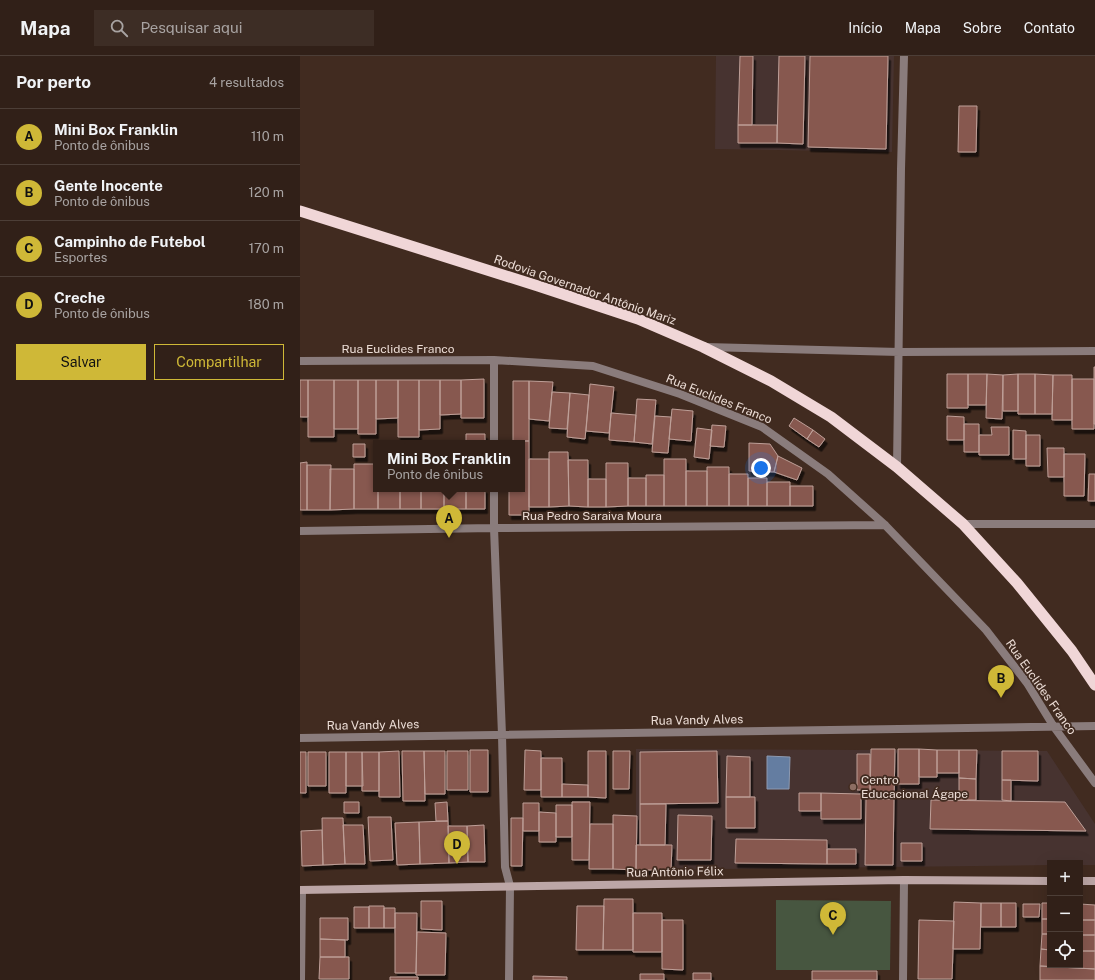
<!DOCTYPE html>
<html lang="pt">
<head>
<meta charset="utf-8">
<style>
	:root { --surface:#312018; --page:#3d2d25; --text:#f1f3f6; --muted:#a8a3a2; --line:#4c3e37; --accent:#cfb837 }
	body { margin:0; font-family:"Public Sans",sans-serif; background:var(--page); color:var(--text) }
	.controls { position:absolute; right:12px; bottom:12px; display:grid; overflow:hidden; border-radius:0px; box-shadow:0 4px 16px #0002 }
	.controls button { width:36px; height:36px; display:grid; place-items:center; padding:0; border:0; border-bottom:1px solid var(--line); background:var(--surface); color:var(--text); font:20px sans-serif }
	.you { position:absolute; left:461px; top:412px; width:14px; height:14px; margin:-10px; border:3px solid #fff; border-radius:50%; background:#1a73e8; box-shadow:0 0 0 6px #1a73e833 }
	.badge { display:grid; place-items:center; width:26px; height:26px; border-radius:50%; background:var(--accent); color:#111; font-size:13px; font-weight:700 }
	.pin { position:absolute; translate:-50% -33px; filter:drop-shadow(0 1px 2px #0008) }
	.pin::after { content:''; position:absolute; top:21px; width:14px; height:12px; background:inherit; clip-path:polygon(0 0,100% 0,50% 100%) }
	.popup { position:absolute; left:73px; top:384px; width:152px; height:52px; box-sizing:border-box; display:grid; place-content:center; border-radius:0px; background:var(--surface); filter:drop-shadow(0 1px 3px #0005); font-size:13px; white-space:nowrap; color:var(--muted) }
	.popup b { font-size:15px; color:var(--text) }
	.popup::after { content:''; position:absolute; left:50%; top:100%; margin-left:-8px; border:8px solid transparent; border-top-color:var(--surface) }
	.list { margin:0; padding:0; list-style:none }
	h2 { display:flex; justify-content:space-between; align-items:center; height:52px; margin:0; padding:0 16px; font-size:17px }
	h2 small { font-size:13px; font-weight:400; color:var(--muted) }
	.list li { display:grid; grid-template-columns:26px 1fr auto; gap:12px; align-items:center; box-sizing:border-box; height:56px; padding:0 16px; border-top:1px solid var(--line) }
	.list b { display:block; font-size:15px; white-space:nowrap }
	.list p { margin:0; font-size:13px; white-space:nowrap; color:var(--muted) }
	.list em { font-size:13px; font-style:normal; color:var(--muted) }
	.actions { display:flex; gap:8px; padding:12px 16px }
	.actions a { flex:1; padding:9px 0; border:1px solid var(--accent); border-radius:0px; text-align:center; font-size:14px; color:var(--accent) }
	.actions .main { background:var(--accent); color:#111 }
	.icon { flex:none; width:22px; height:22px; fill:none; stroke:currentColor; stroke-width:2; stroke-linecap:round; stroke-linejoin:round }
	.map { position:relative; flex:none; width:795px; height:924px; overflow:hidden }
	header { display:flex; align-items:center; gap:24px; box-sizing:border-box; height:56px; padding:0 20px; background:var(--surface); border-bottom:1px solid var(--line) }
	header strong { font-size:19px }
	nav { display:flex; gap:22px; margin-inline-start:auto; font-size:14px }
	.search { width:280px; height:36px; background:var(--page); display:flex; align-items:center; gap:10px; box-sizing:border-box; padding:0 14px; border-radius:0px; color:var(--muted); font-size:15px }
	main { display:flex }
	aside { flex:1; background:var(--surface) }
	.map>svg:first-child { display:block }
	.education { fill:#473330 }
	.green { fill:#475640 }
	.water { fill:#647da1; stroke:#8d9ab1 }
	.building { fill:#87594f; stroke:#be9f98; filter:url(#shadow) }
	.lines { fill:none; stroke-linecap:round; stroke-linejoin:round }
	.minor { stroke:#8a7c7c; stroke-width:8 }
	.secondary { stroke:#bca6a6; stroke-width:8 }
	.trunk { stroke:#f0d6d7; stroke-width:11 }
	.education-dot { fill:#8d6e63; stroke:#412b20; stroke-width:1.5 }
	.labels { text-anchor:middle; stroke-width:3.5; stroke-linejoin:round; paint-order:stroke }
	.street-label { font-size:12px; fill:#ecddd6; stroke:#412b20 }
	.poi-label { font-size:12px; fill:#ecddd6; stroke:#412b20; text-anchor:start }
</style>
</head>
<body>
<header>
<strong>Mapa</strong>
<div class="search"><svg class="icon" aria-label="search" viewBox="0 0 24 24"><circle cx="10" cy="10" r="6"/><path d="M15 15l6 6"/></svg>Pesquisar aqui</div>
<nav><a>Início</a><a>Mapa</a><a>Sobre</a><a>Contato</a></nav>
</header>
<main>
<aside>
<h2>Por perto<small>4 resultados</small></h2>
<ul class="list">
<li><span class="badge">A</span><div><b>Mini Box Franklin</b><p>Ponto de ônibus</p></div><em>110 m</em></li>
<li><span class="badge">B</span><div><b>Gente Inocente</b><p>Ponto de ônibus</p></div><em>120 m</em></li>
<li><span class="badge">C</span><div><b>Campinho de Futebol</b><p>Esportes</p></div><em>170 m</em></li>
<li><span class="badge">D</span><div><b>Creche</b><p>Ponto de ônibus</p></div><em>180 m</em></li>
</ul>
<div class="actions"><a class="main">Salvar</a><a>Compartilhar</a></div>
</aside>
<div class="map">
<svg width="795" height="924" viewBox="0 0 795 924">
	<defs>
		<filter id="shadow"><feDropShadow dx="2.5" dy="4.5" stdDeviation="0" flood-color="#0009"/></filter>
	</defs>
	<rect width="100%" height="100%" fill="#412b20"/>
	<path class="education" d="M 416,0 L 594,0 L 592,96 L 415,93 Z
		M 336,693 L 747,695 L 795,768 L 795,809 L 780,809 L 780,807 L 750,807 L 750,809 L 336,814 Z"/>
	<path class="green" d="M 476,844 L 591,845 L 590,914 L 476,914 Z"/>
	<path class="water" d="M 467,700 L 490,701 L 489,733 L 467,733 Z"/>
	<path class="building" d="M 440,0 L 453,0 L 452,69 L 438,69 Z
		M 479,0 L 505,0 L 503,88 L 477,87 Z
		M 510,0 L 588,0 L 586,93 L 508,91 Z
		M 659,50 L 677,50 L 676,96 L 658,96 Z
		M 438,69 L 477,69 L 477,87 L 438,87 Z
		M 794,311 L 795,311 L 795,368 L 794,368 Z
		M 647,318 L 668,318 L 668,352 L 647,352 Z
		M 668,318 L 687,318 L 686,349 L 668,349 Z
		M 687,318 L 703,319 L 702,363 L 686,362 Z
		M 718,318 L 718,355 L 703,355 L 703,319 Z
		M 718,318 L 735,318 L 735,358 L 718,358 Z
		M 735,318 L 753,319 L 752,358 L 735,358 Z
		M 753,319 L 772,319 L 772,364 L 752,364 Z
		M 184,323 L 184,362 L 161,362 L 161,324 Z
		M 772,323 L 794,323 L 794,373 L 772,373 Z
		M 0,324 L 8,324 L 8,361 L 0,361 Z
		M 8,324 L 34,324 L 34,381 L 8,381 Z
		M 34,324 L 58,324 L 58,373 L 34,373 Z
		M 58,324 L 76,324 L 76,378 L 58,378 Z
		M 76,324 L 98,324 L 98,362 L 76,363 Z
		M 98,324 L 119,324 L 119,381 L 98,381 Z
		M 119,324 L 140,324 L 140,373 L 119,374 Z
		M 140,324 L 161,324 L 161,358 L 140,359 Z
		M 213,325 L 229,325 L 229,385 L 213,385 Z
		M 229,325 L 253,326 L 249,365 L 229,363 Z
		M 290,328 L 314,331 L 309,377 L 286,375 Z
		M 252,336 L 270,337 L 267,373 L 249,372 Z
		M 270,337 L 289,339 L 285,383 L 267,381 Z
		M 337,343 L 356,344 L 352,388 L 334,386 Z
		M 372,353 L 393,355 L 391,385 L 369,383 Z
		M 311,357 L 336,359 L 334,386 L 309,384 Z
		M 355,360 L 371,361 L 368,397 L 352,396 Z
		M 647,360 L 664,361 L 664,384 L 647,384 Z
		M 494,362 L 513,374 L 507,383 L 489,370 Z
		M 664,368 L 679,368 L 679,396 L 664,396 Z
		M 412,369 L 426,370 L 424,391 L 410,390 Z
		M 691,371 L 709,371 L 709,399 L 679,399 L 679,379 L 692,379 Z
		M 397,372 L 412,374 L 409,403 L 394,401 Z
		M 513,374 L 525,383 L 519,391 L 507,383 Z
		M 713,374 L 726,375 L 726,403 L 713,403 Z
		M 166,378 L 185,378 L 185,387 L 166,387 Z
		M 726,379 L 740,379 L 740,410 L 726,410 Z
		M 213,385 L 229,385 L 229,459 L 209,459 L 209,433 L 222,433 L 222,387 L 213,387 Z
		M 449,387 L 470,388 L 478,400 L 474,416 L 449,415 Z
		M 53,388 L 65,388 L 65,401 L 53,401 Z
		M 747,392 L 764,392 L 764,421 L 748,421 Z
		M 249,396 L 268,396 L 269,450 L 249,451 Z
		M 764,398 L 785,398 L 784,440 L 764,440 Z
		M 478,400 L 502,412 L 497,424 L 474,416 Z
		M 229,403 L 249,403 L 249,451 L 229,451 Z
		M 364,403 L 386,403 L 386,450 L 364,450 Z
		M 268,404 L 288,404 L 288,451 L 269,450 Z
		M 7,406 L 7,454 L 0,454 L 0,407 Z
		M 306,407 L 328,407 L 328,450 L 306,451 Z
		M 54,408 L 76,408 L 76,433 L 78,433 L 78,453 L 54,453 Z
		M 7,409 L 31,409 L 30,454 L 7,454 Z
		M 407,411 L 429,411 L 429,450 L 407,450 Z
		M 30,413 L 54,413 L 54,453 L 30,454 Z
		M 386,415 L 407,415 L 407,450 L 386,450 Z
		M 429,418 L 448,418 L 448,450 L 429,450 Z
		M 789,418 L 795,418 L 795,445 L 788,445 Z
		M 346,419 L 364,419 L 364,450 L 346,450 Z
		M 328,422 L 346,422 L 346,450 L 328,450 Z
		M 448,422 L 467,422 L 467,450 L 448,450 Z
		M 288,423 L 306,423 L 306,451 L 288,451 Z
		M 467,426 L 490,426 L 490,450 L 467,450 Z
		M 490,430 L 513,430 L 513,450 L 490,450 Z
		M 78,433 L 100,433 L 100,453 L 78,453 Z
		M 100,433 L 121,433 L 121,453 L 100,453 Z
		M 121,433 L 144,433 L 144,453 L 121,453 Z
		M 144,433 L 166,433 L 166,453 L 144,453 Z
		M 166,433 L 185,433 L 185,453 L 166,453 Z
		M 571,693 L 595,693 L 594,743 L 570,743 Z
		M 598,693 L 619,693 L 619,728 L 598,728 Z
		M 619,693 L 637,694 L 637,721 L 619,721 Z
		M 170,694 L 188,694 L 188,736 L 170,736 Z
		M 225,694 L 241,695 L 241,734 L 224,734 Z
		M 637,694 L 659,694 L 659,717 L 637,717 Z
		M 659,694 L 677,694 L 676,723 L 659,722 Z
		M 99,695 L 100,741 L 79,741 L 79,696 Z
		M 102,695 L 124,695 L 125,745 L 103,745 Z
		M 124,695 L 145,695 L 145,738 L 125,738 Z
		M 147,695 L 168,695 L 168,734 L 147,734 Z
		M 288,695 L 306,695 L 306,742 L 288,741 Z
		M 313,695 L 330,695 L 329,733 L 313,733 Z
		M 417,695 L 418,747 L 340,748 L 340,696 Z
		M 702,695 L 738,695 L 738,725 L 702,724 Z
		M 0,696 L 6,696 L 6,737 L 0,737 Z
		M 8,696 L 26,696 L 26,730 L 8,730 Z
		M 29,696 L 46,696 L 46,737 L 29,737 Z
		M 46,696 L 62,696 L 63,730 L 46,730 Z
		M 62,696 L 79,696 L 79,735 L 62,735 Z
		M 557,698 L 570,698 L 570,734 L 557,734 Z
		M 427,700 L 450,701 L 450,741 L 426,741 Z
		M 241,702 L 262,702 L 262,741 L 241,741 Z
		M 659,722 L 676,723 L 676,744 L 659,744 Z
		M 702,724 L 711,724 L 711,745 L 702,744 Z
		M 262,728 L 288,729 L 288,741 L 262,741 Z
		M 499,737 L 521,737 L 521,755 L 499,755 Z
		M 521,737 L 561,738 L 561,763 L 521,763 Z
		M 426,741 L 455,741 L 455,772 L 426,772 Z
		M 566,742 L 594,743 L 593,809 L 565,809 Z
		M 631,744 L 765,746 L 786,775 L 630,773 Z
		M 44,746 L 59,746 L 59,757 L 44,757 Z
		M 147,746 L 148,765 L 136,765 L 135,747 Z
		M 272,746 L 290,746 L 289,804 L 272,804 Z
		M 223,747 L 239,747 L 239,775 L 223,775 Z
		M 340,748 L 366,748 L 365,789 L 340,789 Z
		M 256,749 L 272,749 L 272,781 L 256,781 Z
		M 239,756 L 256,757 L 256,786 L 239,786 Z
		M 313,759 L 337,760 L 336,814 L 313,813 Z
		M 378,759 L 412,760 L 411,804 L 377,804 Z
		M 68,761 L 91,761 L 93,804 L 70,805 Z
		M 22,762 L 43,762 L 45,808 L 23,809 Z
		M 211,762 L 223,762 L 222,810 L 211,810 Z
		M 148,765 L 149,807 L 120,808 L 119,766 Z
		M 119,766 L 120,808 L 97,809 L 95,767 Z
		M 290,768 L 313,768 L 313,813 L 289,813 Z
		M 43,769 L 63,769 L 65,808 L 45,808 Z
		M 184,769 L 185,806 L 168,806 L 167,770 Z
		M 148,770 L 167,770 L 168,806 L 149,807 Z
		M 22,774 L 23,809 L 2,810 L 1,775 Z
		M 436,783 L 527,784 L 527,808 L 435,807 Z
		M 601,787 L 622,787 L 622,805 L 601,805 Z
		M 336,789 L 372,789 L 371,814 L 336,814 Z
		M 527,793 L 556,793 L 556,808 L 527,808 Z
		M 304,843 L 333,843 L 333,894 L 303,894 Z
		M 121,845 L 142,845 L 142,874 L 121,873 Z
		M 654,846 L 681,847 L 680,893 L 653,893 Z
		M 681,847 L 701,847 L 701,871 L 681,871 Z
		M 701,847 L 716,847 L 716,871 L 701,871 Z
		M 742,847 L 750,847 L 750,863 L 742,863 Z
		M 723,848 L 740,848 L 739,861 L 723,861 Z
		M 780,848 L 795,849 L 795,864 L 780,864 Z
		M 69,850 L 84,850 L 84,872 L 69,872 Z
		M 277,850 L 304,850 L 303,894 L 276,894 Z
		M 54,851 L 69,851 L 69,872 L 54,872 Z
		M 84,852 L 95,852 L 95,872 L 84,872 Z
		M 95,857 L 117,857 L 116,917 L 95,917 Z
		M 333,857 L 362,857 L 362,896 L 333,896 Z
		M 20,862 L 48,862 L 48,884 L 20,883 Z
		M 742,863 L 750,863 L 750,878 L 742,878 Z
		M 362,864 L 383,864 L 383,914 L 362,913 Z
		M 619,864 L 654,865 L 652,923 L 618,923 Z
		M 780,864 L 795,864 L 795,879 L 780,879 Z
		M 117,876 L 146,877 L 145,919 L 116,919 Z
		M 742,878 L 750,878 L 750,894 L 741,893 Z
		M 780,879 L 795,879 L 795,895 L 780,895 Z
		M 20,883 L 45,884 L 45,901 L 20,901 Z
		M 741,893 L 750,894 L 750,909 L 780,909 L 780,895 L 795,895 L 795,913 L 740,910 Z
		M 20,901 L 49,901 L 49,923 L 19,923 Z
		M 740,910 L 795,913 L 795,924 L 740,924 Z
		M 512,915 L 577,915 L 577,924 L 512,924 Z
		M 393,917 L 411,917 L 411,924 L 393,924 Z
		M 340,918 L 364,918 L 364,924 L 340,924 Z
		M 233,920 L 267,921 L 267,924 L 233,924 Z
		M 90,921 L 118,921 L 118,924 L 90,924 Z"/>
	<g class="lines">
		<path class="minor" d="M 406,291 L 599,296 L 795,295
			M 194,304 L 194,387
			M 0,305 L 194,304 L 293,310 L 380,338 L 462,371 L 528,418 L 585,469 L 686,574 L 727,627 L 754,671 L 795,727
			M 597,411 L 601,113 L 604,0
			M 194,433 L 194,472 L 202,679 L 205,811 L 210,830 L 209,924
			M 663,468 L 795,468
			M 0,475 L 194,472 L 585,469
			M 0,682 L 795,670
			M 1,924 L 2,834
			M 603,924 L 604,824"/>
		<path class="secondary" d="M 780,825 L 795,825
			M 0,834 L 604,824 L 750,825"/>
		<path class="trunk" d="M 0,155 L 238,230 L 338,263 L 403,291 L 471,325 L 531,361 L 597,411 L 663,468 L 717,527 L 772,595 L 795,629"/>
	</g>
	<circle class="education-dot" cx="553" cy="731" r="4"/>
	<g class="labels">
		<g class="street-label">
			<text transform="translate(285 234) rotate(19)" y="4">Rodovia Governador Antônio Mariz</text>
			<text x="98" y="297">Rua Euclides Franco</text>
			<text transform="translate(419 343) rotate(22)" y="4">Rua Euclides Franco</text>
			<text x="292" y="464">Rua Pedro Saraiva Moura</text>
			<text transform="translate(741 631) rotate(55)" y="4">Rua Euclides Franco</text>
			<text transform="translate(397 664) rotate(-1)" y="4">Rua Vandy Alves</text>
			<text transform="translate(73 669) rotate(-1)" y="4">Rua Vandy Alves</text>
			<text transform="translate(375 816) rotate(-1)" y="4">Rua Antônio Félix</text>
		</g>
		<g class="poi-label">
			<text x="561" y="728">Centro<tspan x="561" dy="14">Educacional Ágape</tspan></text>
		</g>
	</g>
</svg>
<div class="controls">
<button>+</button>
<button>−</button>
<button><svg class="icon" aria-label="locate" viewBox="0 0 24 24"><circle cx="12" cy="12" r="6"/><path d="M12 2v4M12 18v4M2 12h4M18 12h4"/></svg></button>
</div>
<div class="you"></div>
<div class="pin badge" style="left:149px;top:482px">A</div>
<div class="popup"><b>Mini Box Franklin</b>Ponto de ônibus</div>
<div class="pin badge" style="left:701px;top:642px">B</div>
<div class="pin badge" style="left:533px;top:879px">C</div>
<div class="pin badge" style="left:157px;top:808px">D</div>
</div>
</main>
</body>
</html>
